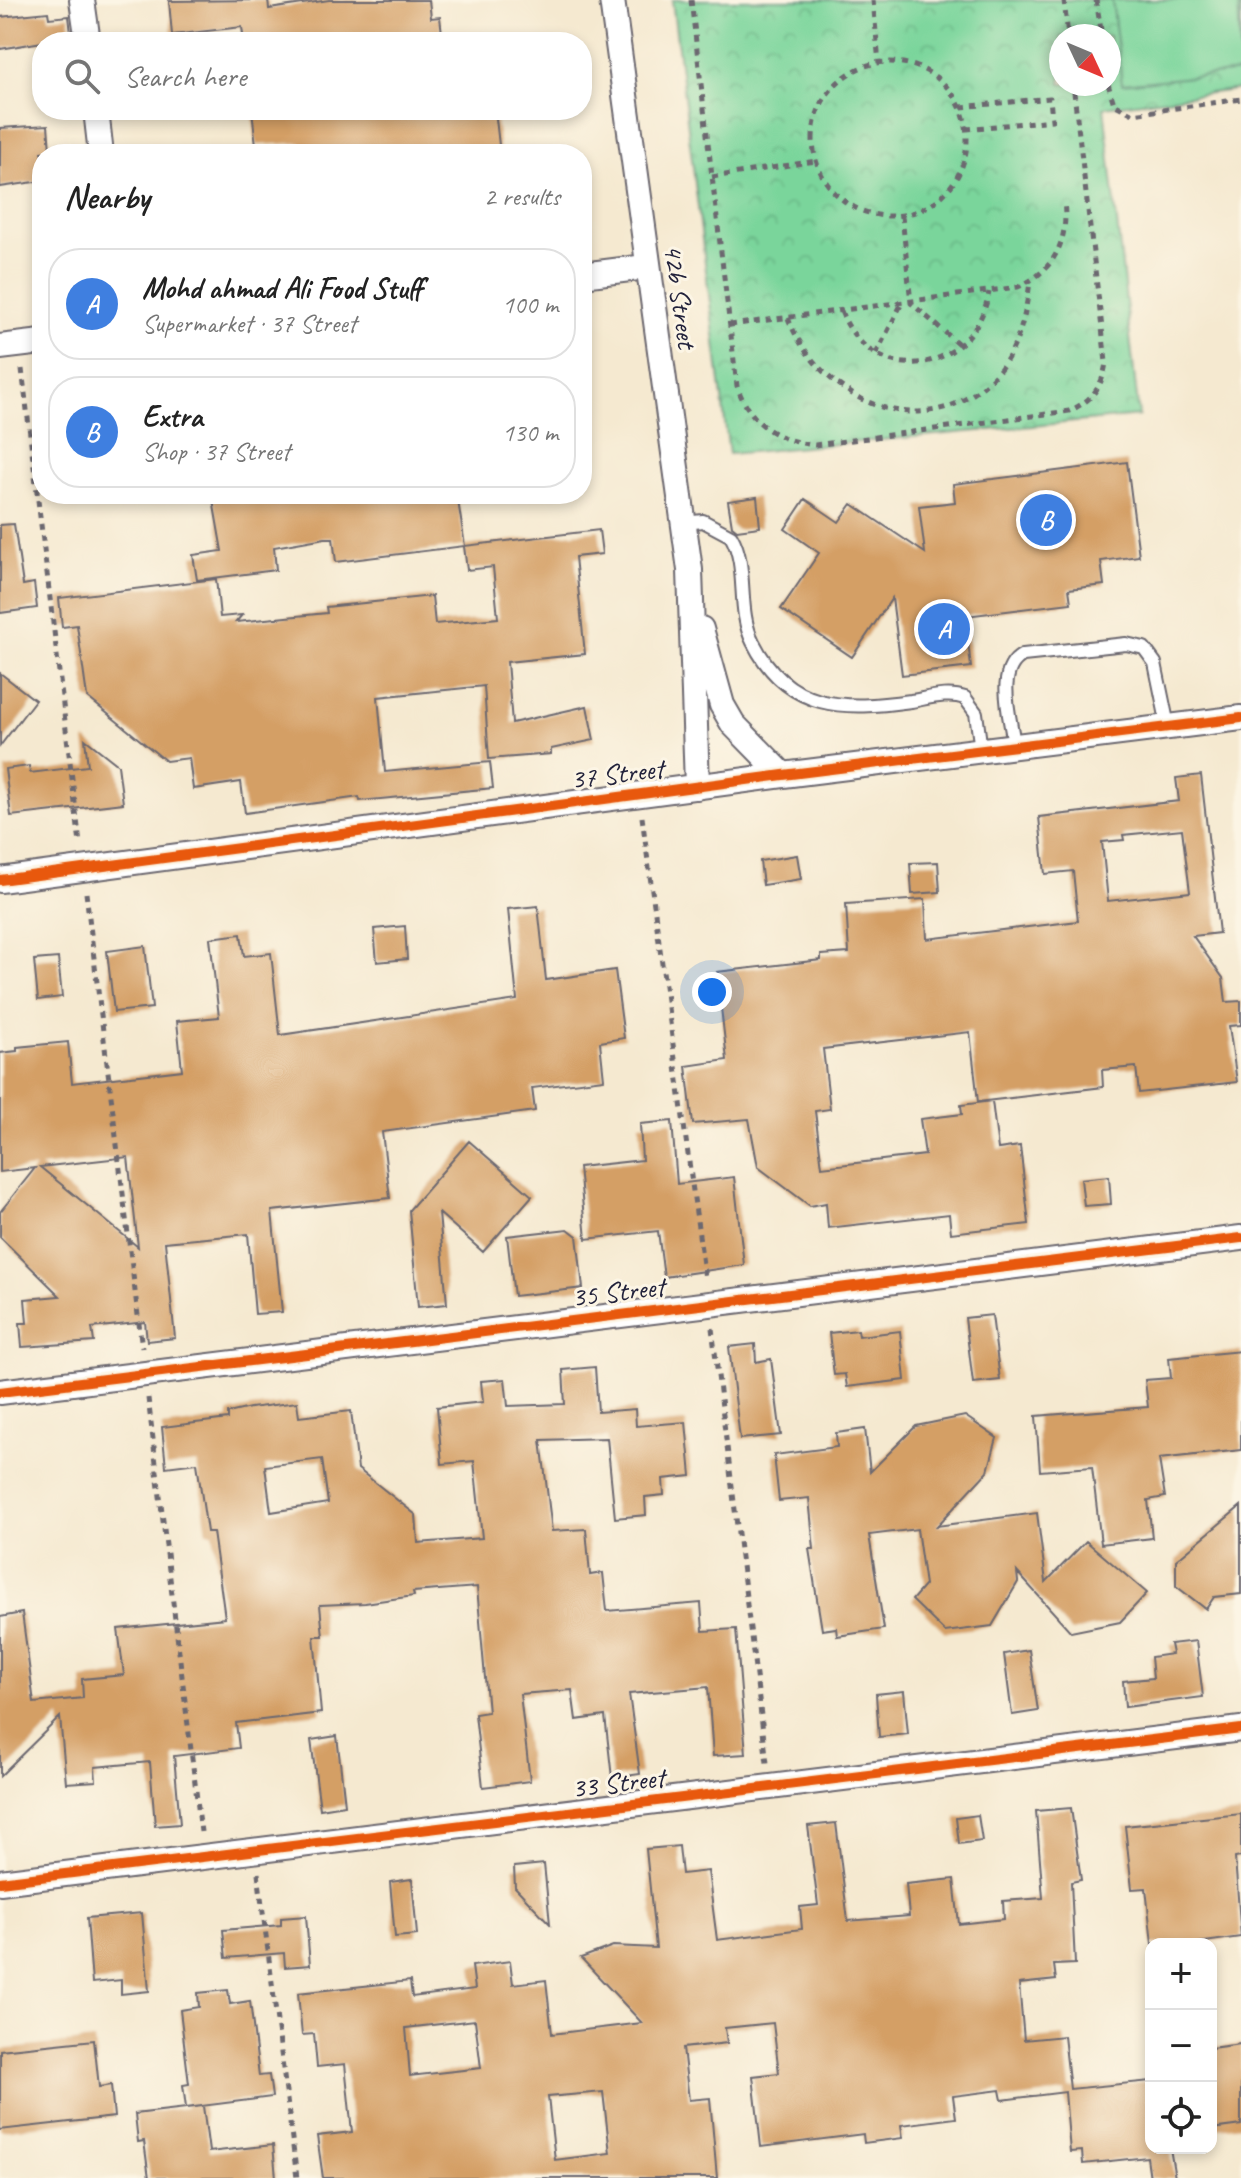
<!DOCTYPE html>
<html lang="en">
<head>
<meta charset="utf-8">
<style>
	:root { --surface:#fff; --page:#f2f2f2; --text:#222; --muted:#767676; --line:#e0e0e0; --accent:#0f766e }
	body { margin:0; font-family:Caveat,sans-serif; background:var(--page); color:var(--text) }
	.controls { position:absolute; right:24px; bottom:24px; display:grid; overflow:hidden; border-radius:16px; box-shadow:0 4px 12px #0003 }
	.controls button { width:72px; height:72px; display:grid; place-items:center; padding:0; border:0; border-bottom:2px solid var(--line); background:var(--surface); color:var(--text); font:40px sans-serif }
	.compass { position:absolute; left:1049px; top:24px; width:72px; height:72px; border-radius:50%; background:var(--surface); box-shadow:0 4px 12px #0003; rotate:134deg }
	.you { position:absolute; left:712px; top:992px; width:28px; height:28px; margin:-20px; border:6px solid #fff; border-radius:50%; background:#1a73e8; box-shadow:0 0 0 12px #1a73e833 }
	.badge { display:grid; place-items:center; width:52px; height:52px; border-radius:50%; background:var(--accent); color:#fff; font-size:26px; font-weight:700 }
	.pin { position:absolute; translate:-50% -50%; border:4px solid #fff; box-shadow:0 2px 8px #0006 }
	.list { margin:0; padding:0; list-style:none }
	h2 { display:flex; justify-content:space-between; align-items:center; height:104px; margin:0; padding:0 32px; font-size:34px }
	h2 small { font-size:26px; font-weight:400; color:var(--muted) }
	.list li { display:grid; grid-template-columns:52px 1fr auto; gap:24px; align-items:center; box-sizing:border-box; height:112px; margin:0 16px 16px; padding:0 16px; border:2px solid var(--line); border-radius:32px }
	.list b { display:block; font-size:30px; white-space:nowrap }
	.list p { margin:0; font-size:26px; white-space:nowrap; color:var(--muted) }
	.list em { font-size:26px; font-style:normal; color:var(--muted) }
	.icon { flex:none; width:44px; height:44px; fill:none; stroke:currentColor; stroke-width:2; stroke-linecap:round; stroke-linejoin:round }
	.map { position:relative; flex:none; width:1241px; height:2178px; overflow:hidden }
	.search { position:absolute; background:var(--surface); box-shadow:0 4px 12px #0003; left:32px; top:32px; width:560px; height:88px; display:flex; align-items:center; gap:20px; box-sizing:border-box; padding:0 28px; border-radius:32px; color:var(--muted); font-size:30px }
	.panel { position:absolute; background:var(--surface); box-shadow:0 4px 12px #0003; left:32px; top:144px; width:560px; height:360px; border-radius:32px }
	.map>svg:first-child { display:block }
	.park { fill:url(#park-crowns); stroke:#4e7c6b; stroke-width:2; fill-rule:evenodd }
	.pitch { fill:#7ad59b; stroke:#4e7c6b; stroke-width:2 }
	.building { fill:#d49f65; fill-rule:evenodd }
	.lines { fill:none; stroke-linecap:round; stroke-linejoin:round }
	.service-casing { stroke:#6c686f; stroke-width:16 }
	.minor-casing { stroke:#6c686f; stroke-width:28 }
	.path { stroke:#6c686f; stroke-width:5; stroke-dasharray:6 6; stroke-linecap:butt }
	.service { stroke:#fff; stroke-width:12 }
	.minor { stroke:#fff; stroke-width:24 }
	.cycleway-casing { stroke:#fcf5e5; stroke-width:15 }
	.cycleway { stroke:#e8590c; stroke-width:10 }
	.labels { text-anchor:middle; stroke-width:6; stroke-linejoin:round; paint-order:stroke }
	.street-label { font-size:28px; fill:#22223b; stroke:#fcf5e5 }
</style>
</head>
<body>
<div class="map">
<svg width="1241" height="2178" viewBox="0 0 1241 2178">
	<defs>
		<pattern id="park-crowns" width="20" height="18" patternUnits="userSpaceOnUse" patternTransform="scale(2)"><rect width="20" height="18" fill="#7ad59b"/><path d="M2 6a3 3 0 1 1 6 0M12 15a3 3 0 1 1 6 0" fill="none" stroke="#69b786"/></pattern>
	</defs>
	<rect width="100%" height="100%" fill="#fcf5e5"/>
	<filter id="ink" filterUnits="userSpaceOnUse"><feTurbulence type="fractalNoise" baseFrequency=".0125" numOctaves="2"/><feDisplacementMap in="SourceGraphic" scale="16" xChannelSelector="R" yChannelSelector="G"/><feConvolveMatrix kernelMatrix="1 2 1 2 8 2 1 2 1" color-interpolation-filters="sRGB"/></filter>
	<filter id="wash" filterUnits="userSpaceOnUse"><feTurbulence type="fractalNoise" baseFrequency=".006" numOctaves="4" result="noise"/><feDisplacementMap in="SourceGraphic" scale="32" xChannelSelector="R" yChannelSelector="G"/><feGaussianBlur stdDeviation="1.8" result="paint"/><feColorMatrix in="noise" values="0 0 0 0 0 0 0 0 0 0 0 0 0 0 0 0 0 1.4 0 .05"/><feComposite in="paint" operator="in"/></filter>
	<g filter="url(#wash)">
		<rect width="100%" height="100%" fill="#f5e9d0"/>
		<path class="park" d="M 672,0 L 1241,0 L 1241,89 L 1104,107 L 1139,416 L 729,454 ZM 1061,36 L 1109,36 L 1109,84 L 1061,84 Z"/>
		<path class="pitch" d="M 1112,0 L 1238,0 L 1241,72 L 1122,84 Z"/>
		<g id="blocks">
			<path class="building" d="M 268,0 L 269,9 L 329,0 L 429,0 L 431,18 L 440,17 L 443,42 L 244,42 L 242,27 L 172,35 L 169,1 Z
				M 48,12 L 49,18 L 69,16 L 72,42 L 42,42 L 0,49 L 0,17 Z
				M 252,110 L 495,110 L 500,154 L 302,154 L 301,143 L 256,145 Z
				M 48,125 L 50,151 L 42,152 L 42,181 L 0,187 L 0,128 Z
				M 1127,462 L 1139,556 L 1101,561 L 1104,585 L 1069,589 L 1071,603 L 965,616 L 971,667 L 902,675 L 892,598 L 852,657 L 781,609 L 819,553 L 785,529 L 805,499 L 839,522 L 852,504 L 925,553 L 919,506 L 955,502 L 953,484 Z
				M 212,494 L 457,494 L 465,546 L 336,562 L 333,538 L 325,538 L 274,547 L 276,570 L 197,580 L 193,555 L 222,551 Z
				M 757,497 L 760,527 L 737,530 L 732,526 L 728,501 Z
				M 14,524 L 23,585 L 34,583 L 37,608 L 0,613 L 0,525 Z
				M 599,530 L 602,554 L 575,557 L 585,654 L 507,662 L 512,723 L 587,706 L 594,740 L 551,749 L 551,754 L 489,759 L 484,686 L 378,697 L 385,772 L 490,762 L 493,788 L 360,801 L 359,797 L 245,813 L 241,782 L 193,789 L 189,758 L 166,761 L 87,697 L 77,625 L 62,627 L 59,598 L 216,579 L 220,617 L 242,615 L 236,622 L 327,613 L 326,607 L 432,596 L 435,624 L 498,618 L 493,567 L 467,570 L 464,546 Z
				M 0,673 L 35,700 L 0,746 Z
				M 85,739 L 118,765 L 123,803 L 11,816 L 5,769 L 29,766 L 30,773 L 88,766 Z
				M 1201,775 L 1219,933 L 1193,936 L 1223,978 L 1226,1002 L 1241,1001 L 1241,1025 L 1229,1026 L 1237,1082 L 1139,1093 L 1136,1067 L 1102,1070 L 1103,1087 L 978,1102 L 970,1032 L 823,1049 L 830,1109 L 815,1111 L 822,1167 L 925,1155 L 920,1119 L 962,1114 L 961,1105 L 992,1101 L 998,1149 L 1020,1146 L 1029,1224 L 951,1233 L 949,1214 L 828,1228 L 826,1203 L 810,1206 L 758,1167 L 749,1119 L 693,1124 L 686,1066 L 727,1060 L 717,972 L 821,960 L 821,955 L 849,953 L 846,904 L 925,899 L 927,939 L 1078,921 L 1073,871 L 1045,874 L 1039,817 L 1179,801 L 1176,778 ZM 1182,829 L 1190,892 L 1108,901 L 1102,842 L 1124,840 L 1123,835 Z
				M 797,855 L 801,879 L 763,885 L 760,861 Z
				M 938,862 L 940,892 L 912,894 L 910,863 Z
				M 538,906 L 546,980 L 615,970 L 624,1038 L 600,1042 L 604,1079 L 532,1088 L 535,1111 L 382,1132 L 390,1198 L 272,1211 L 282,1312 L 255,1314 L 248,1234 L 165,1242 L 175,1338 L 147,1341 L 145,1322 L 92,1328 L 94,1342 L 22,1347 L 20,1323 L 27,1323 L 25,1299 L 60,1296 L 0,1237 L 0,1212 L 35,1168 L 0,1172 L 0,1053 L 17,1051 L 17,1047 L 68,1042 L 72,1083 L 182,1070 L 177,1021 L 219,1017 L 210,938 L 241,934 L 244,956 L 271,953 L 280,1035 L 517,1000 L 508,909 ZM 128,1157 L 138,1247 L 40,1167 Z
				M 405,926 L 407,959 L 377,962 L 374,929 Z
				M 145,946 L 152,1008 L 114,1012 L 107,951 Z
				M 58,958 L 62,997 L 38,1000 L 34,960 Z
				M 672,1121 L 677,1184 L 734,1177 L 744,1265 L 664,1277 L 658,1231 L 586,1239 L 579,1167 L 642,1160 L 640,1124 Z
				M 469,1141 L 532,1196 L 483,1252 L 439,1213 L 447,1304 L 418,1307 L 409,1210 Z
				M 1109,1176 L 1111,1204 L 1084,1206 L 1081,1179 Z
				M 568,1229 L 577,1236 L 583,1288 L 514,1296 L 507,1236 Z
				M 992,1315 L 1000,1380 L 973,1383 L 965,1318 Z
				M 858,1330 L 859,1336 L 900,1331 L 905,1380 L 847,1387 L 845,1374 L 834,1375 L 829,1333 Z
				M 755,1344 L 756,1362 L 771,1359 L 781,1435 L 740,1439 L 729,1347 Z
				M 1241,1351 L 1241,1450 L 1159,1459 L 1165,1497 L 1148,1500 L 1152,1538 L 1101,1544 L 1092,1467 L 1040,1471 L 1036,1416 L 1148,1407 L 1145,1380 L 1171,1378 L 1169,1358 Z
				M 595,1367 L 598,1412 L 635,1409 L 636,1426 L 686,1422 L 691,1476 L 663,1479 L 664,1495 L 645,1497 L 646,1515 L 615,1518 L 607,1438 L 541,1440 L 552,1531 L 586,1529 L 590,1575 L 603,1573 L 607,1611 L 701,1603 L 703,1631 L 736,1629 L 746,1754 L 713,1756 L 708,1687 L 629,1694 L 640,1774 L 612,1778 L 605,1716 L 576,1720 L 572,1690 L 520,1694 L 530,1781 L 483,1787 L 475,1714 L 488,1712 L 477,1587 L 413,1592 L 414,1596 L 365,1603 L 320,1605 L 323,1636 L 314,1636 L 321,1713 L 236,1723 L 239,1748 L 174,1756 L 180,1824 L 155,1826 L 150,1762 L 95,1767 L 96,1781 L 66,1783 L 60,1717 L 0,1776 L 0,1617 L 22,1613 L 34,1703 L 83,1698 L 82,1679 L 124,1675 L 118,1629 L 225,1618 L 213,1532 L 207,1532 L 197,1463 L 166,1467 L 162,1427 L 228,1419 L 228,1413 L 250,1408 L 297,1402 L 299,1417 L 351,1411 L 358,1469 L 416,1515 L 418,1543 L 482,1538 L 474,1461 L 442,1464 L 437,1407 L 483,1402 L 481,1381 L 505,1379 L 508,1406 L 565,1404 L 563,1370 ZM 322,1459 L 328,1503 L 271,1512 L 265,1466 Z
				M 965,1416 L 997,1438 L 988,1471 L 937,1526 L 1037,1513 L 1046,1582 L 1086,1541 L 1147,1593 L 1120,1622 L 1071,1632 L 1017,1572 L 1018,1582 L 992,1626 L 945,1632 L 912,1600 L 925,1585 L 917,1529 L 869,1535 L 884,1629 L 837,1636 L 836,1628 L 822,1630 L 809,1549 L 814,1549 L 809,1498 L 779,1501 L 774,1455 L 837,1447 L 836,1433 L 865,1429 L 870,1472 L 916,1426 Z
				M 1241,1506 L 1241,1594 L 1214,1597 L 1206,1609 L 1176,1586 L 1176,1560 Z
				M 1196,1641 L 1203,1697 L 1125,1707 L 1123,1681 L 1153,1678 L 1151,1657 L 1172,1654 L 1170,1644 Z
				M 1029,1650 L 1038,1711 L 1012,1715 L 1004,1654 Z
				M 904,1691 L 908,1734 L 879,1737 L 876,1694 Z
				M 337,1736 L 345,1805 L 320,1809 L 311,1740 Z
				M 1071,1808 L 1081,1880 L 1071,1882 L 1075,1964 L 1054,1965 L 1056,1980 L 1019,1984 L 1024,2040 L 1064,2036 L 1070,2089 L 1151,2081 L 1151,2148 L 1170,2148 L 1175,2178 L 1150,2178 L 1147,2157 L 1083,2164 L 1082,2151 L 1070,2152 L 1065,2092 L 1002,2100 L 1000,2090 L 953,2096 L 956,2118 L 901,2125 L 903,2138 L 864,2143 L 863,2134 L 761,2147 L 753,2076 L 779,2073 L 773,2023 L 725,2028 L 727,2043 L 683,2048 L 689,2100 L 710,2098 L 717,2178 L 323,2178 L 317,2136 L 352,2132 L 345,2064 L 317,2067 L 314,2034 L 302,2035 L 298,1993 L 410,1981 L 412,1997 L 475,1989 L 472,1966 L 510,1961 L 513,1984 L 546,1980 L 552,2034 L 642,2023 L 581,1958 L 613,1946 L 656,1948 L 646,1849 L 679,1846 L 682,1874 L 708,1871 L 717,1940 L 802,1929 L 800,1907 L 818,1905 L 808,1826 L 836,1823 L 848,1921 L 909,1916 L 906,1884 L 954,1879 L 959,1924 L 1004,1919 L 1003,1901 L 1043,1898 L 1036,1811 ZM 475,2020 L 481,2068 L 410,2076 L 406,2028 ZM 603,2092 L 610,2153 L 555,2160 L 548,2097 Z
				M 1241,1814 L 1241,1857 L 1235,1858 L 1241,1937 L 1190,1944 L 1152,1944 L 1146,1888 L 1132,1889 L 1125,1826 Z
				M 978,1815 L 982,1841 L 959,1844 L 956,1818 Z
				M 544,1864 L 550,1924 L 515,1887 L 514,1867 Z
				M 412,1879 L 417,1935 L 395,1937 L 390,1882 Z
				M 142,1913 L 149,1991 L 121,1994 L 121,1980 L 92,1983 L 87,1918 Z
				M 306,1916 L 310,1965 L 285,1967 L 284,1953 L 226,1958 L 223,1930 L 281,1925 L 281,1918 Z
				M 228,1990 L 230,2004 L 250,2001 L 259,2076 L 269,2075 L 272,2097 L 186,2108 L 183,2085 L 189,2084 L 180,2010 L 199,2007 L 198,1993 Z
				M 94,2040 L 99,2087 L 111,2085 L 114,2117 L 0,2130 L 0,2050 Z
				M 1241,2044 L 1241,2125 L 1211,2129 L 1211,2048 Z
				M 203,2106 L 209,2152 L 273,2145 L 276,2178 L 149,2178 L 144,2141 L 138,2142 L 135,2114 Z"/>
		</g>
	</g>
	<g filter="url(#ink)">
		<use href="#blocks" fill-opacity="0" stroke="#6c686f" stroke-width="2"/>
		<g class="lines">
			<defs>
				<path id="service" d="M 684,523 L 703,521 L 731,536 C 749,567 736,609 753,642 C 788,712 845,710 911,701 C 929,698 948,692 965,698 L 976,713 L 981,750
					M 1014,745 C 1011,718 994,670 1023,655 L 1126,644 L 1144,648 L 1155,663 L 1168,726"/>
				<path id="minor" d="M 82,0 L 88,42
					M 612,0 L 690,570 L 697,787
					M 96,110 L 101,154
					M 582,275 L 646,267
					M 0,347 L 42,342
					M 701,629 L 722,705 L 733,724 L 783,775
					M 0,880 L 783,775 L 1241,718
					M 0,1392 L 1241,1238
					M 0,1882 L 1241,1729"/>
			</defs>
			<use href="#service" class="service-casing"/>
			<use href="#minor" class="minor-casing"/>
			<path class="path" d="M 691,0 L 737,386 C 750,423 776,441 815,445 L 1069,411 C 1092,401 1103,386 1106,362 L 1073,84
				M 873,0 L 879,63
				M 1064,0 L 1068,36
				M 1096,0 L 1102,36
				M813 139a77 77 0 1 1 154 0a77 77 0 1 1-154 0Z
				M 1108,84 L 1114,104 L 1133,114 L 1241,99
				M 961,107 L 1050,98 L 1052,120 L 967,129
				M 712,177 L 816,161
				M 902,216 L 911,303 L 961,346
				M 841,311 C 873,392 974,374 989,292
				M 788,318 C 822,405 934,452 1001,368 C 1020,344 1026,311 1030,282
				M 730,325 L 1018,287 C 1054,271 1069,241 1064,202
				M 876,354 L 902,303
				M 22,369 L 80,844
				M 642,817 L 705,1279
				M 86,893 L 142,1348
				M 712,1328 L 767,1763
				M 148,1398 L 201,1832
				M 258,1873 L 297,2178"/>
			<use href="#service" class="service"/>
			<use href="#minor" class="minor"/>
			<defs>
				<path id="cycleway" d="M 0,880 L 783,775 L 1241,718
					M 0,1392 L 1241,1238
					M 0,1882 L 1241,1729"/>
			</defs>
			<use href="#cycleway" class="cycleway-casing"/>
			<use href="#cycleway" class="cycleway"/>
		</g>
	</g>
	<g class="labels">
		<g class="street-label">
			<text transform="translate(681 296) rotate(82)" y="10">42b Street</text>
			<text transform="translate(617 773) rotate(-7)" y="10">37 Street</text>
			<text transform="translate(618 1291) rotate(-7)" y="10">35 Street</text>
			<text transform="translate(618 1782) rotate(-7)" y="10">33 Street</text>
		</g>
	</g>
</svg>
<div class="controls">
<button>+</button>
<button>−</button>
<button><svg class="icon" aria-label="locate" viewBox="0 0 24 24"><circle cx="12" cy="12" r="6"/><path d="M12 2v4M12 18v4M2 12h4M18 12h4"/></svg></button>
</div>
<svg class="compass" viewBox="-18 -18 36 36"><path d="M0-13l5 13h-10z" fill="#e53935"/><path d="M0 13l5-13h-10z" fill="#767676"/></svg>
<div class="you"></div>
<div class="pin badge" style="left:944px;top:629px;background:#3f7fe0">A</div>
<div class="pin badge" style="left:1046px;top:520px;background:#3f7fe0">B</div>
<div class="search"><svg class="icon" aria-label="search" viewBox="0 0 24 24"><circle cx="10" cy="10" r="6"/><path d="M15 15l6 6"/></svg>Search here</div>
<section class="panel">
<h2>Nearby<small>2 results</small></h2>
<ul class="list">
<li><span class="badge" style="background:#3f7fe0">A</span><div><b>Mohd ahmad Ali Food Stuff</b><p>Supermarket · 37 Street</p></div><em>100 m</em></li>
<li><span class="badge" style="background:#3f7fe0">B</span><div><b>Extra</b><p>Shop · 37 Street</p></div><em>130 m</em></li>
</ul>
</section>
</div>
</body>
</html>
